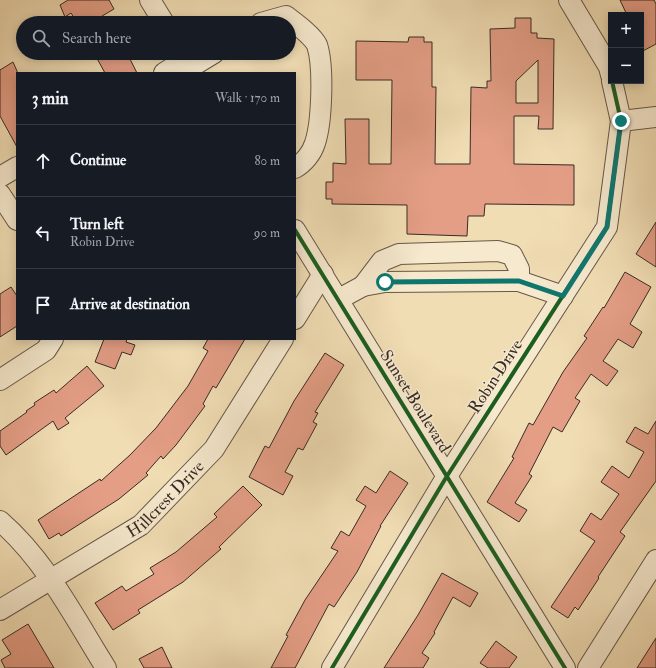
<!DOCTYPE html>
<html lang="en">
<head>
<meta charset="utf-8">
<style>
	:root { --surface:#171b24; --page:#242831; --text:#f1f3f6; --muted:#9ea1a6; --line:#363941 }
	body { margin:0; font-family:"IM FELL Double Pica",serif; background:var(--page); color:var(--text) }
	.controls { position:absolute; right:12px; top:12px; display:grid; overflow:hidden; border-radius:0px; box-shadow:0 2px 10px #0003 }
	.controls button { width:36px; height:36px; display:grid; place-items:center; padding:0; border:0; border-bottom:1px solid var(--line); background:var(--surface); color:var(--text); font:20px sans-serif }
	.stop { position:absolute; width:12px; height:12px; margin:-9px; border:3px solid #0f766e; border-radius:50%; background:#fff }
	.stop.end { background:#0f766e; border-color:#fff; box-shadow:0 1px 4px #0008 }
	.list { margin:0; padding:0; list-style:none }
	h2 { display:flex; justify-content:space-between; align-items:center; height:52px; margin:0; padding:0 16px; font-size:17px }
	h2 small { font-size:13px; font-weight:400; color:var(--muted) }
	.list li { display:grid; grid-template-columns:26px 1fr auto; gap:12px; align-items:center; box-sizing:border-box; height:72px; padding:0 16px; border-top:1px solid var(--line) }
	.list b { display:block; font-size:15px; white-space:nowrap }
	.list p { margin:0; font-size:13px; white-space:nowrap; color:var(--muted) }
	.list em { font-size:13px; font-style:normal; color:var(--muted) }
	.icon { flex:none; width:22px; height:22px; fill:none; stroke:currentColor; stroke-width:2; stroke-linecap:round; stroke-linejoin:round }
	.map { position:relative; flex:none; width:656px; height:668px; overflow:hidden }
	.search { position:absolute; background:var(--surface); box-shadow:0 2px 10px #0003; left:16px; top:16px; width:280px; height:44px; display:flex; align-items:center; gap:10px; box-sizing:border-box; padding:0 14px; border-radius:22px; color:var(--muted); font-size:15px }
	.panel { position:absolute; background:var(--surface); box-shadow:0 2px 10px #0003; left:16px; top:72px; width:280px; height:268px; border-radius:0px }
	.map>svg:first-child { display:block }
	.building { fill:#e49e86; stroke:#392b25; fill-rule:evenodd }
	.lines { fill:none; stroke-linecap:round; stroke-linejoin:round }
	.minor-casing { stroke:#675849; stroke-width:22 }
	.minor { stroke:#f6e9ce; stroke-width:20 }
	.cycleway-casing { stroke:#f6e9ce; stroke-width:6 }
	.cycleway { stroke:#1b5e20; stroke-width:4 }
	.route { stroke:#0f766e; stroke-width:5 }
	.labels { text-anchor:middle; stroke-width:3; stroke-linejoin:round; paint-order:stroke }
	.street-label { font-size:17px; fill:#392b25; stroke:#f6e9ce }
</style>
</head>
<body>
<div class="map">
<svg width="656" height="668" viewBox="0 0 656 668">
	<rect width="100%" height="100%" fill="#f1ddb4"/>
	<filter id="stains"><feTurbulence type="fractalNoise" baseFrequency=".005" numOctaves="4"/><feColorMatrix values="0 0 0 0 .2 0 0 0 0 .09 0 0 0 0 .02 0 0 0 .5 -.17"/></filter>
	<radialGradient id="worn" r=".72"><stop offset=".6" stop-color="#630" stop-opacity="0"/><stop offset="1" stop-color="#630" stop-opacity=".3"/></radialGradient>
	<path class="building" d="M 68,0 L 109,0 L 114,9 L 102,16 L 106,23 L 77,23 L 71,13 L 65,17 L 60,5 Z
		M 620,0 L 654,0 L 656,4 L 656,44 L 641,52 L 641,15 L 627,15 Z
		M 515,18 L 531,18 L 531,33 L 537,33 L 537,38 L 554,39 L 553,129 L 538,129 L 539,116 L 514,116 L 514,164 L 574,165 L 574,205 L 485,204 L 484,216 L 468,216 L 467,236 L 436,235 L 407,234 L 407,205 L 332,204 L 332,199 L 326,199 L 326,182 L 333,182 L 333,163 L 346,164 L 345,119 L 369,119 L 369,164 L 391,164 L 392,80 L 356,80 L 356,41 L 408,42 L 409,37 L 424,37 L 424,42 L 432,42 L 432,87 L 436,87 L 435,164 L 470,164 L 471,87 L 487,88 L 487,81 L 491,81 L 490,29 L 515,28 ZM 538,60 L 538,103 L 516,103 L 516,81 Z
		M 94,53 L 127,53 L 137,73 L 105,73 Z
		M 13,62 L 17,71 L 17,147 L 0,116 L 0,70 Z
		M 656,222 L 656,267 L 636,254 Z
		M 625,272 L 651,287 L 630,324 L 642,332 L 633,348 L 618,339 L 603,361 L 618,371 L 607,386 L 591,374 L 575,398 L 580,401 L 562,432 L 553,427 L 529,474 L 532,476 L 515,503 L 527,510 L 519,522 L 487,502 L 514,458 L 512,457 L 529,423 L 533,425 L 563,372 L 587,338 L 584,336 L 603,307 L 604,308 Z
		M 11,287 L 17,296 L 17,326 L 0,337 L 0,294 Z
		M 104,339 L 127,339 L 126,342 L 135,345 L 131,355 L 122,352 L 115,369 L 95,362 Z
		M 208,339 L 245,339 L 216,388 L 213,386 L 203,404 L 205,406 L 176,445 L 163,459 L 161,456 L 146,473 L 148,475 L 119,499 L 61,536 L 59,533 L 49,539 L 38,520 L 100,479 L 101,481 L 130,455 L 156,428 L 188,386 L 208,351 L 203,348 Z
		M 325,353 L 344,365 L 315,412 L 318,413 L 313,422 L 317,424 L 303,450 L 298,448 L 285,472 L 293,476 L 283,495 L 249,477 L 265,446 L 269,448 L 294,401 Z
		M 87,366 L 104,386 L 65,418 L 69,423 L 58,430 L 53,421 L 6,455 L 0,446 L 0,431 L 27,412 L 26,411 L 35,405 L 34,403 L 54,390 L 56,393 Z
		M 656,421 L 656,481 L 620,532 L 625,536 L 598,577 L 599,578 L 578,610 L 575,607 L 568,618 L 551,607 L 595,541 L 580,531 L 591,513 L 601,520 L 619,494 L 601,482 L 612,466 L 629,478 L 644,452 L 626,442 L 635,427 L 648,434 Z
		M 390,471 L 408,483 L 380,526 L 381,526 L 357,572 L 334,607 L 329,604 L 295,668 L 271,668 L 288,636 L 286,635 L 305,600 L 338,551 L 331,548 L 341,531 L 349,536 L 366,506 L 356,500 L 365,486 L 376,493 Z
		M 243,486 L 262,505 L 219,547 L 221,549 L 183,582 L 138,610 L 140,613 L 113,630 L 95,603 L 122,586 L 126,591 L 154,574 L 150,568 L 176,552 L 217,517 L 214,514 Z
		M 442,573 L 478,593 L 470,607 L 453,597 L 434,632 L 435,633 L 422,653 L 429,658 L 423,668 L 384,668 L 418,615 Z
		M 28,624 L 54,668 L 5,668 L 1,660 L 11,654 L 2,640 Z
		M 656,638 L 656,668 L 637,668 Z
		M 496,641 L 517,657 L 509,668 L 488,668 L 480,663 Z
		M 162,647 L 172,668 L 144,668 L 139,659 Z"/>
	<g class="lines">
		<defs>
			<g id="minor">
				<path d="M 150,0 L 164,23"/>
				<path d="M 569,0 L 609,67 L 611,75"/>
				<path d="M 261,23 L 286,16 C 295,23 312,35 317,45 C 324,66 322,122 315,143 C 312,153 304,163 295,168"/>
				<path d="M 191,67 L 214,53"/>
				<path d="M 164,73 L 186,59"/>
				<path d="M 621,121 L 656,117"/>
				<path d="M 0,177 L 17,167"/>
				<path d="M 0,194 L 17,220"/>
				<path d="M 295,230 L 565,668"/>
				<path d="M 363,286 L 382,261 L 399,254 L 498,251 L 512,255 L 519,269 L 519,281"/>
				<path d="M 339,299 L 363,286 L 385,282 L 519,281 L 563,296"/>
				<path d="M 295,319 L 323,274"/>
				<path d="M 0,380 L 46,350 L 53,339"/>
				<path d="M 0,521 C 46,561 74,617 106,668"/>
				<path id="s1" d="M 0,610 L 141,525 L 214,449 L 283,339"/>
				<path d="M 332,668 L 447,476 L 607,227 L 621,121 L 612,81"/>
				<path d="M 588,668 L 656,560"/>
			</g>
		</defs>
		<use href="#minor" class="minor-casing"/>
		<use href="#minor" class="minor"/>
		<defs>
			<path id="cycleway" d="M 295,230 L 565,668
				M 332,668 L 447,476 L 607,227 L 621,121 L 612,81"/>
		</defs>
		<use href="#cycleway" class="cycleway-casing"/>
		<use href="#cycleway" class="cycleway"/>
	</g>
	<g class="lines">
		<path class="route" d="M 385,282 L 519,281 L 563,296 L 607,227 L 621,121"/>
	</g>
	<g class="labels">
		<g class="street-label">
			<text transform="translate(495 376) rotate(-57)" y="6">Robin Drive</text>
			<text transform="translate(416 401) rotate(58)" y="6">Sunset Boulevard</text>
			<text dy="6" stroke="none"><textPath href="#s1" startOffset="200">Hillcrest Drive</textPath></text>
		</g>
	</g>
	<rect width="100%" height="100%" filter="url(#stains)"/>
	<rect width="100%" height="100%" fill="url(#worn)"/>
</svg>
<div class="controls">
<button>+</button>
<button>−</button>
</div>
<div class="stop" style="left:385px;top:282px"></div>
<div class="stop end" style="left:621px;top:121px"></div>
<div class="search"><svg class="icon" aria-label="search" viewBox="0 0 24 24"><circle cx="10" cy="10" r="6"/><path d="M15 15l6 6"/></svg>Search here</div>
<section class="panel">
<h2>3 min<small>Walk · 170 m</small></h2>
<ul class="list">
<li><svg class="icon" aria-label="ahead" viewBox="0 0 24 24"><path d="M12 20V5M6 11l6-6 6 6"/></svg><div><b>Continue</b></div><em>80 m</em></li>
<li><svg class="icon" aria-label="left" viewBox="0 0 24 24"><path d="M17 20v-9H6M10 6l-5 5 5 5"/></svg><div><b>Turn left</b><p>Robin Drive</p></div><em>90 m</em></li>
<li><svg class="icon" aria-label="arrive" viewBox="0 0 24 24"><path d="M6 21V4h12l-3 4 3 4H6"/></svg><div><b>Arrive at destination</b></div></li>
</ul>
</section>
</div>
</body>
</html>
